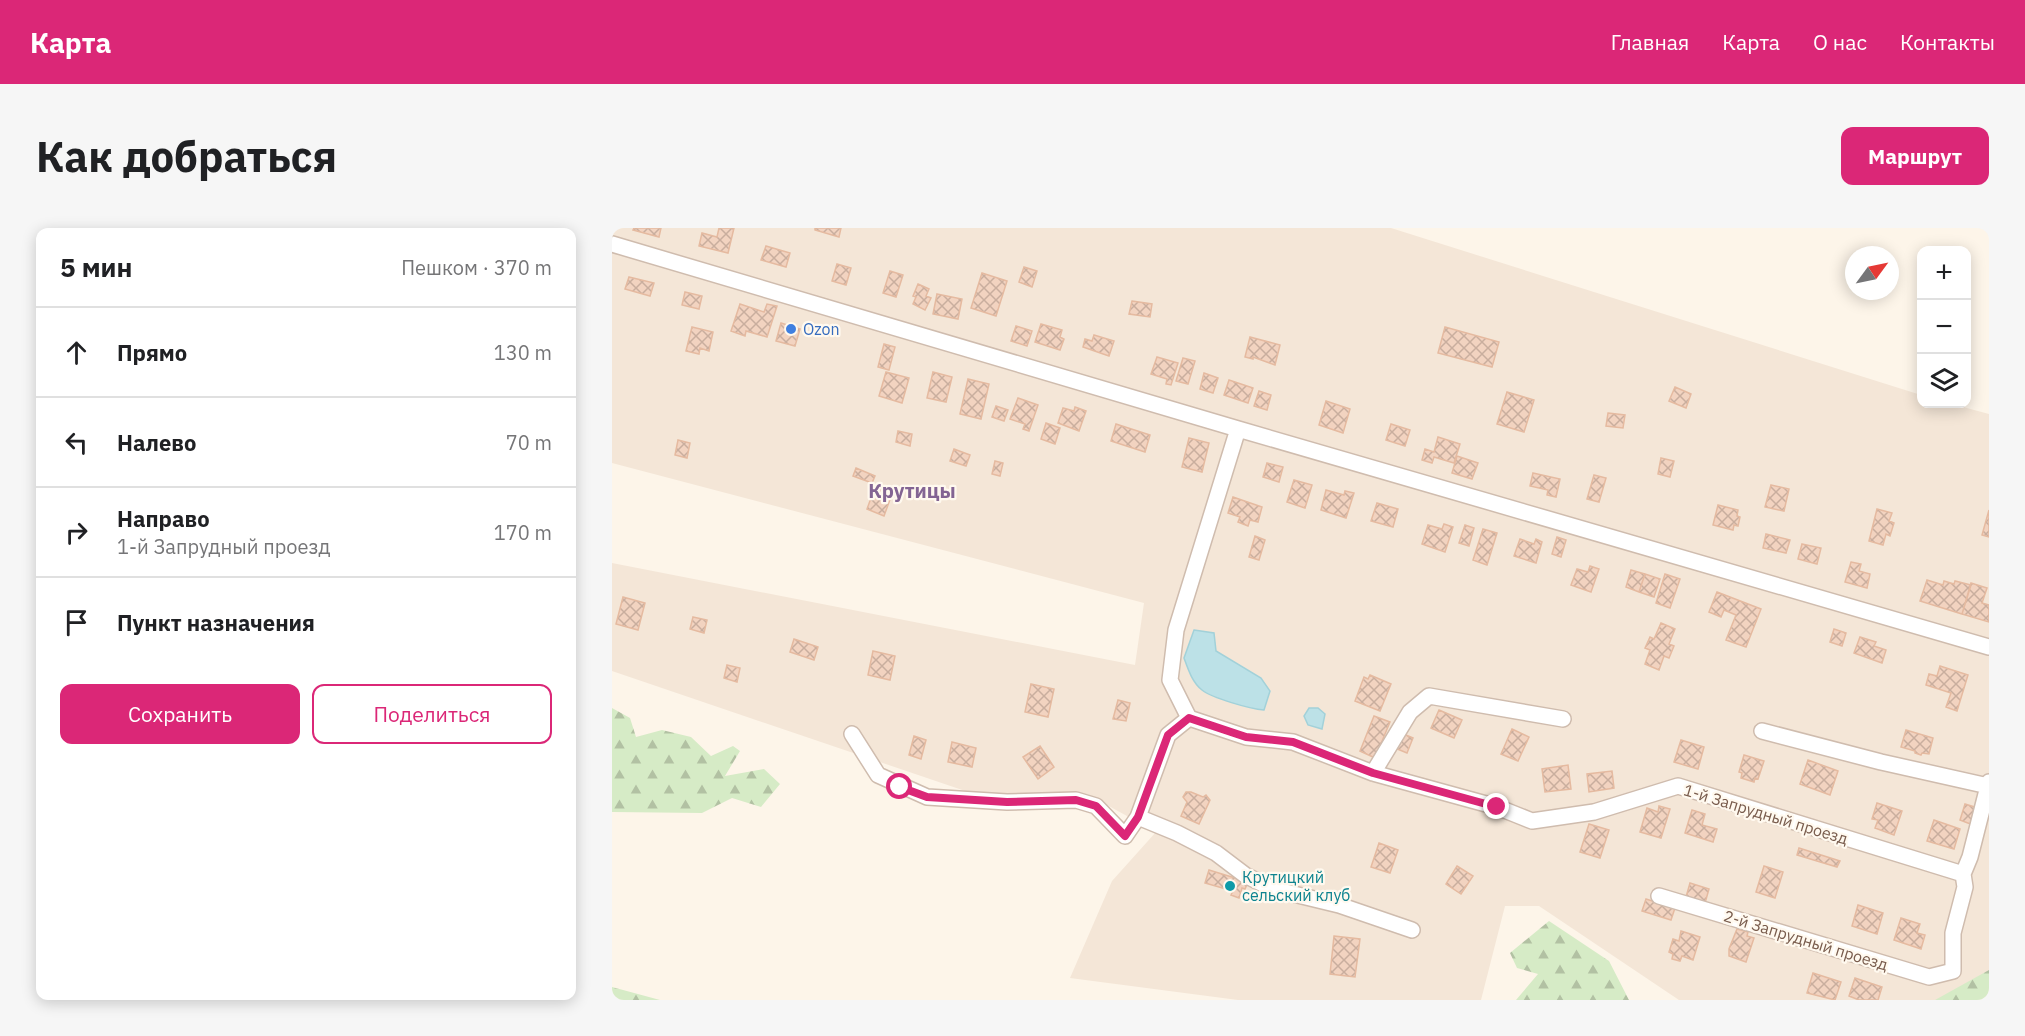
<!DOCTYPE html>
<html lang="ru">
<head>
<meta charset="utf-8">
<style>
	:root { --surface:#fff; --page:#f6f6f6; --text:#202124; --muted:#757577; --line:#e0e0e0; --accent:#db2777 }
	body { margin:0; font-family:"IBM Plex Sans",sans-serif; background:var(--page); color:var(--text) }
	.controls { position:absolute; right:18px; top:18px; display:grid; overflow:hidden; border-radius:12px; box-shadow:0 3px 15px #0003 }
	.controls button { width:54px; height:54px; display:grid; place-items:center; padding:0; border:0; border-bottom:2px solid var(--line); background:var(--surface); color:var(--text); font:30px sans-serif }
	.compass { position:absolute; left:1233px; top:18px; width:54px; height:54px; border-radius:50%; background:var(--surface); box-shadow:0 3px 15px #0003; rotate:57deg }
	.stop { position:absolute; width:18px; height:18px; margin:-14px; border:4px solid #db2777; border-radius:50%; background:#fff }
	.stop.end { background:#db2777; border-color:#fff; box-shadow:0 2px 6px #0008 }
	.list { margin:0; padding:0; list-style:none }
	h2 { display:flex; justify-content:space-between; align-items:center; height:78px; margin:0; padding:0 24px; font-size:26px }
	h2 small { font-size:20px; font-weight:400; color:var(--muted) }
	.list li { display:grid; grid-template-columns:39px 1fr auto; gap:18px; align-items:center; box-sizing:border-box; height:90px; padding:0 24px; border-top:2px solid var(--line) }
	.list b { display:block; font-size:22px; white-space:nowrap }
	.list p { margin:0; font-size:20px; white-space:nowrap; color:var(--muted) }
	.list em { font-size:20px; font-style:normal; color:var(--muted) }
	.actions { display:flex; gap:12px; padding:18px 24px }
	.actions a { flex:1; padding:14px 0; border:2px solid var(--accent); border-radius:12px; text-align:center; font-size:21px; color:var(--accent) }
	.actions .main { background:var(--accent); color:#fff }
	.icon { flex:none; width:33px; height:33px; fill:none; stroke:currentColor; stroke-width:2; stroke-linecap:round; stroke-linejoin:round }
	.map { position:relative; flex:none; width:1377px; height:772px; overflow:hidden; border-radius:12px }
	header { display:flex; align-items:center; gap:36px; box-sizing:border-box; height:84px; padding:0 30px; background:var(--accent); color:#fff }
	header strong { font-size:28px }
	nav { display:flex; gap:33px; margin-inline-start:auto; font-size:21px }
	.intro { display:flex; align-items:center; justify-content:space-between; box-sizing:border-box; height:144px; padding:0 36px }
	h1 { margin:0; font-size:42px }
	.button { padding:15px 27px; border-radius:12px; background:var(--accent); color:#fff; font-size:21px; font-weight:700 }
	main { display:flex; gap:36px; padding:0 36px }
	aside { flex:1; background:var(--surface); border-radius:12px; box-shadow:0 3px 15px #0003 }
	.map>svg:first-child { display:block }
	.residential { fill:#f4e6d7 }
	.forest { fill:url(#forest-firs) }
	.water { fill:#bce1e7; stroke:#a2d1d9; stroke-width:1.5 }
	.building { fill:url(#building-cross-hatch); stroke:#e5baa0; stroke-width:1.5 }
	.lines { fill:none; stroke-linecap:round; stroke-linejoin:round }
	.minor-casing { stroke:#cfbcae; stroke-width:18 }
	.minor { stroke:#fff; stroke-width:15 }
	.route { stroke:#db2777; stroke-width:8 }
	.shop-dot { fill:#3f7fe0; stroke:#fff9ef; stroke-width:2 }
	.culture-dot { fill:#0f9aa8; stroke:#fff9ef; stroke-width:2 }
	.labels { text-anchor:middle; stroke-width:4.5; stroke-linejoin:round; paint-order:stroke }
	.shop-label { font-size:16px; fill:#366cbe; stroke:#fff9ef; text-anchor:start }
	.street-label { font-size:16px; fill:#785b4c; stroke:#fff9ef }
	.culture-label { font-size:16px; fill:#0d838f; stroke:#fff9ef; text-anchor:start }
	.quarter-label { font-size:20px; font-weight:bold; fill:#836493; stroke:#fff9ef }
</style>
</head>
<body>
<header>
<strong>Карта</strong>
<nav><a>Главная</a><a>Карта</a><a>О нас</a><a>Контакты</a></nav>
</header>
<div class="intro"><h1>Как добраться</h1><a class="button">Маршрут</a></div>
<main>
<aside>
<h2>5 мин<small>Пешком · 370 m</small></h2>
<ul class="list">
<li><svg class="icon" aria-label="ahead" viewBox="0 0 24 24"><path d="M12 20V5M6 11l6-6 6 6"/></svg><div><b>Прямо</b></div><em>130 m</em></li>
<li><svg class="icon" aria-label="left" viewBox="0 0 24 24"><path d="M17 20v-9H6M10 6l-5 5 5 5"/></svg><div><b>Налево</b></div><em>70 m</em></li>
<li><svg class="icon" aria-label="right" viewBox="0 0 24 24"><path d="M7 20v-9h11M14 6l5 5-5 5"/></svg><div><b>Направо</b><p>1-й Запрудный проезд</p></div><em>170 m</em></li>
<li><svg class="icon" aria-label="arrive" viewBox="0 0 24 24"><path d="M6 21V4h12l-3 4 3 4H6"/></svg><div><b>Пункт назначения</b></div></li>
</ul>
<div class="actions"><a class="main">Сохранить</a><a>Поделиться</a></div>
</aside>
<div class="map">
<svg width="1377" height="772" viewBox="0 0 1377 772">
	<defs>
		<pattern id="forest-firs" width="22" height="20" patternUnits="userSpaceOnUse" patternTransform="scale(1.5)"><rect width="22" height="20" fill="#d6ebc6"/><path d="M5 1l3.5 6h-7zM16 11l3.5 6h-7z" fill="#b2c1a3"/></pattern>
		<pattern id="building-cross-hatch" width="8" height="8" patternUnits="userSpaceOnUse" patternTransform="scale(1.5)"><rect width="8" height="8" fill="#f2d3c0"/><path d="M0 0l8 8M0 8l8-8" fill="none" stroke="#c9ae9e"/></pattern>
	</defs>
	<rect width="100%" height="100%" fill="#fdf5e9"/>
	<path class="residential" d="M 0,0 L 779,0 L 1309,167 L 1310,176 L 1340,176 L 1377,186 L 1377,759 L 1324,772 L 1067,772 L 927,678 L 893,678 L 869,772 L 626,772 L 458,750 L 500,653 L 544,604 L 475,566 L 365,567 L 0,443 L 0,335 L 523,437 L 532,375 L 0,235 Z"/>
	<path class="forest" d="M 0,480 L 18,490 L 24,509 L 50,502 L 79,509 L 99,528 L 121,518 L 128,523 L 113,548 L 152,541 L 168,556 L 149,579 L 120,570 L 90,585 L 0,584 Z
		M 937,693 L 997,733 L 1017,772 L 904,772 L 926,746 L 905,740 L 898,725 Z
		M 1377,742 L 1377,772 L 1323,772 Z
		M 0,759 L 48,772 L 0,772 Z"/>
	<path class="water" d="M 582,402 L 602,405 L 604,423 L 649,450 L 658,463 L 652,482 C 638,481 600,470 590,462 C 580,454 576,441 572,430 Z
		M 697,480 L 706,480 L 713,486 L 710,501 L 696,497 L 692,488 Z"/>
	<path class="building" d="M 22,0 L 49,0 L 47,9 L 21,2 Z
		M 107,0 L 122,0 L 116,25 L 87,18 L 90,5 L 105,9 Z
		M 203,0 L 229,0 L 227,9 L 203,2 Z
		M 154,18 L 178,25 L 174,39 L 149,32 Z
		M 225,36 L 239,40 L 234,57 L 220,53 Z
		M 412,39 L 425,43 L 420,59 L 407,54 Z
		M 278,43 L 291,47 L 284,69 L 271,65 Z
		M 370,45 L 395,53 L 384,88 L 359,80 Z
		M 17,49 L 42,55 L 38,68 L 13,61 Z
		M 306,56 L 317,61 L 314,68 L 319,70 L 313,82 L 301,76 L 304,69 L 301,68 Z
		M 73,64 L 90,68 L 87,81 L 70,77 Z
		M 325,66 L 350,71 L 346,91 L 321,86 Z
		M 520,73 L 540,76 L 538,89 L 517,86 Z
		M 128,76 L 152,84 L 155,76 L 165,78 L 155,109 L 134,103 L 133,108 L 119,103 Z
		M 169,95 L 188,101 L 183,118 L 164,113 Z
		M 429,96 L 450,102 L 448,109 L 452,111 L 448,122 L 423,114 Z
		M 404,98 L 420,103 L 415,118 L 399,113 Z
		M 80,99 L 101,104 L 97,123 L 88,120 L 87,126 L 74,123 Z
		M 833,99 L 887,114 L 880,139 L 826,125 Z
		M 482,107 L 502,113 L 497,128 L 471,119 L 473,111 L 480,113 Z
		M 638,109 L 668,117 L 663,137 L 641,129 L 641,131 L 633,129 Z
		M 272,116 L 283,119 L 277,142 L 266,139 Z
		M 545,129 L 566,135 L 559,157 L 554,156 L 555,151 L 539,146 Z
		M 571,130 L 583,133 L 576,156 L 564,153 Z
		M 274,144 L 297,150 L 290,175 L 267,168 Z
		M 321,144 L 340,149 L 334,174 L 315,170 Z
		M 592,145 L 606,150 L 601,165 L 588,161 Z
		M 356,151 L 377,156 L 369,191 L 348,186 Z
		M 617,152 L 641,160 L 636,175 L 612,167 Z
		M 1063,159 L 1079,166 L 1074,180 L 1057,173 Z
		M 647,163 L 659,167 L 655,182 L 642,178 Z
		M 895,164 L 922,172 L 912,204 L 885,196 Z
		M 406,170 L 426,177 L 417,203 L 411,201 L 413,196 L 398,191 Z
		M 714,173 L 738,181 L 731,205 L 707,197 Z
		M 384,178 L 396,182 L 392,193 L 380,189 Z
		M 463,179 L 474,183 L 467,203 L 446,195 L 451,180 L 462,183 Z
		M 996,185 L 1013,187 L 1011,200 L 994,198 Z
		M 434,195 L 448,200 L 443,216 L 429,211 Z
		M 504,196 L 538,207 L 533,224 L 499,213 Z
		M 779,196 L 798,202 L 793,218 L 774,212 Z
		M 286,203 L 300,206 L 298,218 L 284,214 Z
		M 826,209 L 848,216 L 842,235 L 822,229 L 820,235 L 810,232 L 813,221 L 822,224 Z
		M 577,210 L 597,215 L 590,244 L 570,239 Z
		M 66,212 L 78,215 L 75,230 L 63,227 Z
		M 342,221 L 358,227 L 354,238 L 338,233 Z
		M 845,228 L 866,235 L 860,251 L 840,245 Z
		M 1049,230 L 1062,233 L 1058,249 L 1046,246 Z
		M 383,233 L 391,235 L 388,248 L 380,246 Z
		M 655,235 L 671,239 L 667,254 L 651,249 Z
		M 244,240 L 263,248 L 260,255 L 241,248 Z
		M 921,245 L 948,251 L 944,269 L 935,267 L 936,262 L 918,258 Z
		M 982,247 L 994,250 L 987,274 L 975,271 Z
		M 682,252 L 700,257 L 693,280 L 675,274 Z
		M 1159,257 L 1177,261 L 1172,283 L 1153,279 Z
		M 263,259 L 280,266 L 272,288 L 255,281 Z
		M 714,262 L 732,267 L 733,263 L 742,265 L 734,290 L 709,282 Z
		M 621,269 L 650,279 L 646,294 L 638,292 L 636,298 L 626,294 L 628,289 L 616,285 Z
		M 765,275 L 786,281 L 781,299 L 759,293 Z
		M 1106,277 L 1126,282 L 1125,288 L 1128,289 L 1126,298 L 1122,297 L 1121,302 L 1101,297 Z
		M 1265,281 L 1280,285 L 1277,293 L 1282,295 L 1278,308 L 1274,306 L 1271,317 L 1257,313 Z
		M 1377,282 L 1377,309 L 1370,307 Z
		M 832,296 L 841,299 L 833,324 L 810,316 L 816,297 L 830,301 Z
		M 853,297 L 862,300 L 857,318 L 847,315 Z
		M 871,301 L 885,305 L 875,337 L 861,332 Z
		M 1154,306 L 1178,312 L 1174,325 L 1151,320 Z
		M 643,308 L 653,312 L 647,332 L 637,329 Z
		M 945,309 L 954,312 L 949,329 L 940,326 Z
		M 908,311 L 922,316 L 924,311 L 930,314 L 924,335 L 902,328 Z
		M 1190,316 L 1209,320 L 1205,336 L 1186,331 Z
		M 1239,334 L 1249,336 L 1247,343 L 1258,346 L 1255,360 L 1233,354 Z
		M 978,338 L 987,341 L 979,364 L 959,357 L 965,341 L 976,344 Z
		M 1019,342 L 1033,346 L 1027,364 L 1014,359 Z
		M 1033,346 L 1048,351 L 1042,369 L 1027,364 Z
		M 1053,346 L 1068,351 L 1058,380 L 1044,375 Z
		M 1315,352 L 1331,357 L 1332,353 L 1342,356 L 1343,353 L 1359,357 L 1350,386 L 1308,373 Z
		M 1359,355 L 1375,360 L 1370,375 L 1377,377 L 1377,394 L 1350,386 Z
		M 1105,364 L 1149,381 L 1134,419 L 1114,412 L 1124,387 L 1112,382 L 1109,389 L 1097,384 Z
		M 11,369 L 33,375 L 26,402 L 4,396 Z
		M 81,389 L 95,392 L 92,405 L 78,401 Z
		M 1049,395 L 1063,401 L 1057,416 L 1062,418 L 1057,430 L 1052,428 L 1047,442 L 1033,436 L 1038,422 L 1033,420 L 1038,409 L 1042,411 Z
		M 1222,401 L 1234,405 L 1230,418 L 1218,414 Z
		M 1248,409 L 1264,414 L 1262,418 L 1274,422 L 1270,435 L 1242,425 Z
		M 182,411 L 206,419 L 202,432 L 178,424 Z
		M 261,423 L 283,428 L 278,452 L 256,447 Z
		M 115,437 L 128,440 L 125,454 L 112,450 Z
		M 1328,438 L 1356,447 L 1345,483 L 1334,479 L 1339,465 L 1314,457 L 1317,446 L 1325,448 Z
		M 758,447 L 779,456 L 768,483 L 743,473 L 752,449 L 756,451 Z
		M 419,456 L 442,461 L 436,489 L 413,484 Z
		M 506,472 L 518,475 L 514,493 L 501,491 Z
		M 827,482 L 850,492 L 842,510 L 819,500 Z
		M 762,488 L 778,494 L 763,530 L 748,523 Z
		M 900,501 L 917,509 L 906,533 L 889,526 Z
		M 1294,502 L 1321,510 L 1317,526 L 1310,525 L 1309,527 L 1303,525 L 1303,523 L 1289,519 Z
		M 789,505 L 801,510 L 795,525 L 783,520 Z
		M 302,508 L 314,512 L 309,531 L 297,527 Z
		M 1069,512 L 1092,519 L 1086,541 L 1062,534 Z
		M 340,514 L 364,520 L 360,539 L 336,534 Z
		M 428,518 L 442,539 L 426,551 L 411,529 Z
		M 1132,527 L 1152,533 L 1146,551 L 1143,550 L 1142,554 L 1129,550 L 1130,545 L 1127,544 Z
		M 1196,532 L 1226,543 L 1218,567 L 1188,556 Z
		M 956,537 L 959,561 L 933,564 L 930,541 Z
		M 1000,543 L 1002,560 L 977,564 L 975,546 Z
		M 574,564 L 579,564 L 591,569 L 594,567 L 598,572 L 587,596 L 569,588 L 575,574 L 571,569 Z
		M 1265,575 L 1290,583 L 1282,607 L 1263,600 L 1266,592 L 1260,591 Z
		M 1353,576 L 1366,580 L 1361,597 L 1348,592 Z
		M 1047,578 L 1058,581 L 1049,610 L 1028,604 L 1035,580 L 1046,584 Z
		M 1080,582 L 1093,586 L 1090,597 L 1105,601 L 1101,614 L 1073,605 Z
		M 1322,592 L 1348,601 L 1342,621 L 1315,613 Z
		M 977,596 L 997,602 L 988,630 L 968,624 Z
		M 767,615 L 786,622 L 778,645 L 759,639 Z
		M 1187,620 L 1228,633 L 1225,639 L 1185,627 Z
		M 845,638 L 861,648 L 849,666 L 834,656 Z
		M 1152,638 L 1171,644 L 1163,670 L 1144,664 Z
		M 597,642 L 636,654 L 633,661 L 630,660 L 627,670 L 619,667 L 621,663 L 593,655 Z
		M 1078,655 L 1097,661 L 1093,675 L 1074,669 Z
		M 1034,671 L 1063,680 L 1059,692 L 1030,683 Z
		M 1246,677 L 1271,685 L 1265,706 L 1240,698 Z
		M 1289,690 L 1308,696 L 1305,705 L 1313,707 L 1309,721 L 1282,712 Z
		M 1125,701 L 1136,704 L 1135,708 L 1142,710 L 1134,734 L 1117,728 L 1117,721 Z
		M 1069,703 L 1088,709 L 1081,732 L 1070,728 L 1068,733 L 1060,731 L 1061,726 L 1057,724 L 1061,711 L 1067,713 Z
		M 722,708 L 748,711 L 743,749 L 718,746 Z
		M 1201,745 L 1229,754 L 1223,772 L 1195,765 Z
		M 1243,750 L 1270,759 L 1266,772 L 1247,772 L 1237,768 Z"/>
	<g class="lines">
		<defs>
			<path id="minor" d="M 0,16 L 626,201 L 1377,419
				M 577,490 L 634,509 L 681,514 L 761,545 L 885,579 L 920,593 L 982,584 L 1066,558 L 1351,646
				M 577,490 L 558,452 L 564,402 L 626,201
				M 1150,503 L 1269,534 L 1376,558 L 1377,554
				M 240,506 L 266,547 L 315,569 L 395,574 L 464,572 L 484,578 L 513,608 L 526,589 L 556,507 L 577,490
				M 761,545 L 798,484 L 817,468 L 951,491
				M 526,589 L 565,605 L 604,625 L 633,647 L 661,661 L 727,677 L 800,702
				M 1047,668 L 1317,749 L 1341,743 L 1341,705 L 1353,659 L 1351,646 L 1358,629 L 1376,558"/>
		</defs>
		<use href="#minor" class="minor-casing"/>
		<use href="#minor" class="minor"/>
	</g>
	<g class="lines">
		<path class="route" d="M 288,559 L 315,569 L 395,574 L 464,572 L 484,578 L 513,608 L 526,589 L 556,507 L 577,490 L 634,509 L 681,514 L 761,545 L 885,579"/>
	</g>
	<circle class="shop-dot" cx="179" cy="101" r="6"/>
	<circle class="culture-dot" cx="618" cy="658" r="6"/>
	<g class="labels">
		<g class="shop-label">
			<text x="191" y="107">Ozon</text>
		</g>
		<g class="street-label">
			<text transform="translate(1154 586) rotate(17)" y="6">1-й Запрудный проезд</text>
			<text transform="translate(1194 712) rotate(17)" y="6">2-й Запрудный проезд</text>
		</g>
		<g class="culture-label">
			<text x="630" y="655">Крутицкий<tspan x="630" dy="18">сельский клуб</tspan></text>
		</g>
		<g class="quarter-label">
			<text x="300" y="270">Крутицы</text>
		</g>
	</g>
</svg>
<div class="controls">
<button>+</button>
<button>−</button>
<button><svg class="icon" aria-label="layers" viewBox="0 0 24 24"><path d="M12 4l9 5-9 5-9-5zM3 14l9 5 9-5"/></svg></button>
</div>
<svg class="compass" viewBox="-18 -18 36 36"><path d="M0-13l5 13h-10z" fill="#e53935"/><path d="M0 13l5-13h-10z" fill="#757577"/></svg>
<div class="stop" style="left:288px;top:559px"></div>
<div class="stop end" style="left:885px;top:579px"></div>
</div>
</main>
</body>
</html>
